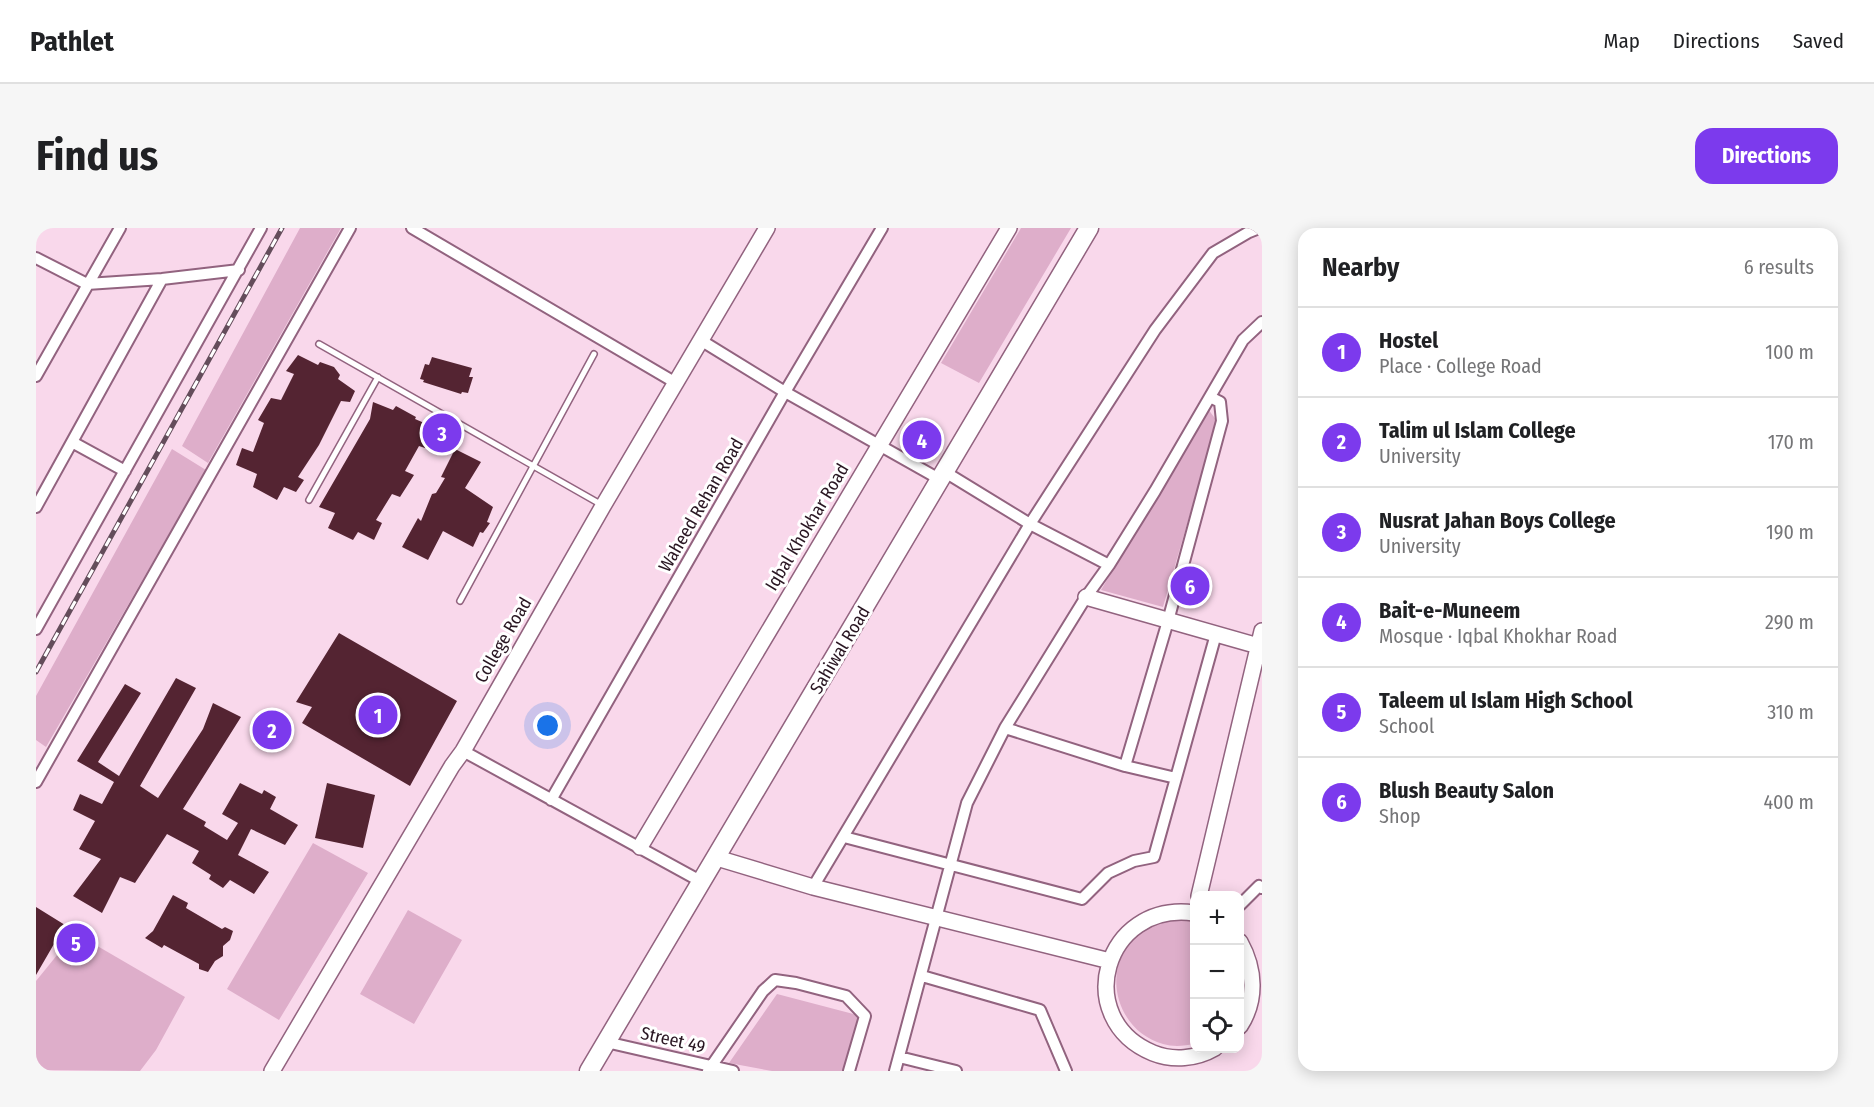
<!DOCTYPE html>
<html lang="en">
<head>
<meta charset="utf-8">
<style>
	:root { --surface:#fff; --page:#f6f6f6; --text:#202124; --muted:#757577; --line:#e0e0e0; --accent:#7c3aed }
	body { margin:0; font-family:"Fira Sans Condensed",sans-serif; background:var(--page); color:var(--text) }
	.controls { position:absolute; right:18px; bottom:18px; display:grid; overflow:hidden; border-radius:12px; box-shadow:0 3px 15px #0003 }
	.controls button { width:54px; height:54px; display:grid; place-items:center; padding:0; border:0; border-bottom:2px solid var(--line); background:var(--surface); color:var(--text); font:30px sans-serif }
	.you { position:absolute; left:512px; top:498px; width:21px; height:21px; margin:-15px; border:4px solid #fff; border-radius:50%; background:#1a73e8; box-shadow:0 0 0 9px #1a73e833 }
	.badge { display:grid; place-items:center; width:39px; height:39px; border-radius:50%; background:var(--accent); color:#fff; font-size:20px; font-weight:700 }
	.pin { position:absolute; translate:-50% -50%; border:3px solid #fff; box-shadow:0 2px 6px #0006 }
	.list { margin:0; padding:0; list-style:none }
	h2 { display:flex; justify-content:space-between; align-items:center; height:78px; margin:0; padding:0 24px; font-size:26px }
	h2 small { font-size:20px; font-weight:400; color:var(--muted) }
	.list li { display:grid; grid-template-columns:39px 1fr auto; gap:18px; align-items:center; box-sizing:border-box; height:90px; padding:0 24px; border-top:2px solid var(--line) }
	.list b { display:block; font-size:22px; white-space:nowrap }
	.list p { margin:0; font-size:20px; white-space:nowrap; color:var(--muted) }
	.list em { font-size:20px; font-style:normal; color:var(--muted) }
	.icon { flex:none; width:33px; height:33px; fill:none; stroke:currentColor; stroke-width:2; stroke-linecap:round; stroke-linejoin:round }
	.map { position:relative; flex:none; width:1226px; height:843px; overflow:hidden; border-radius:18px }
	header { display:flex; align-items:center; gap:36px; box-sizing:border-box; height:84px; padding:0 30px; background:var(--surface); border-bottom:2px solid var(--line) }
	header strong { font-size:28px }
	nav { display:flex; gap:33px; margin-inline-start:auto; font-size:21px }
	.intro { display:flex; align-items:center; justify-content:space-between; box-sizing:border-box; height:144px; padding:0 36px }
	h1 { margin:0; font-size:42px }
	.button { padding:15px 27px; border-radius:18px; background:var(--accent); color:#fff; font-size:21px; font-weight:700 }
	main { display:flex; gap:36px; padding:0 36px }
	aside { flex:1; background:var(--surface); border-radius:18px; box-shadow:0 3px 15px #0003 }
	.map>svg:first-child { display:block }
	.green { fill:#deaeca }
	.building { fill:#542432 }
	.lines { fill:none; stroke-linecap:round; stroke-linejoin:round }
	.lane-casing { stroke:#92637f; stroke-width:8 }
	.street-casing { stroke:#92637f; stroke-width:14 }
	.secondary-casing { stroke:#92637f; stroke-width:18 }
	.primary-casing { stroke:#92637f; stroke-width:21 }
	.lane { stroke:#fff; stroke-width:5 }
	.street { stroke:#fff; stroke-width:10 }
	.secondary { stroke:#fff; stroke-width:15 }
	.primary { stroke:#fff; stroke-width:18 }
	.rail-casing { stroke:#644d5b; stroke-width:5 }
	.rail { stroke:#fff; stroke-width:3; stroke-dasharray:9; stroke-linecap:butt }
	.labels { text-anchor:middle; stroke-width:6; stroke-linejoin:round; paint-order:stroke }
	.street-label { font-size:18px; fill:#291622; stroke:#fff }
</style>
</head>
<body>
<header>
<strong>Pathlet</strong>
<nav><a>Map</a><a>Directions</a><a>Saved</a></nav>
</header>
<div class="intro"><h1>Find us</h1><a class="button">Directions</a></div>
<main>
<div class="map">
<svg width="1226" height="843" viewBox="0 0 1226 843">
	<rect width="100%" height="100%" fill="#f9d8eb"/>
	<path class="green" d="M 264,0 L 305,0 L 172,235 L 146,218 Z
		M 985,0 L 1035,0 L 943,155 L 905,135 Z
		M 1172,181 L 1181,193 L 1127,379 L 1065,362 Z
		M 136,221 L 170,242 L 10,519 L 0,512 L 0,468 Z
		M 277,615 L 332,645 L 243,792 L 191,761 Z
		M 372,682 L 426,712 L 378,796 L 324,766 Z
		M 1144,689 L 1158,691 L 1158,816 C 1148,818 1137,819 1127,816 C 1084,804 1066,751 1093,716 C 1098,709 1105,701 1113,698 C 1123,694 1134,692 1144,689 Z
		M 39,705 L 149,769 L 120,822 L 104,843 L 0,842 L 0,753 Z
		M 741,766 L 825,788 L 810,843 L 736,843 L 693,835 Z"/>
	<path class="building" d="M 262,127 L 282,137 L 284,134 L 298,139 L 304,147 L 302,151 L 319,163 L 314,174 L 305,173 L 283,217 L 262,249 L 268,252 L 260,264 L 248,259 L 241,272 L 217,259 L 221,246 L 200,237 L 206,220 L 217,224 L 228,195 L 222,192 L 235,170 L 245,172 L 258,146 L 250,143 Z
		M 396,129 L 436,140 L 433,149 L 437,149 L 432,165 L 426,164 L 425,166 L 387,154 L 388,152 L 384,151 L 389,136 L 393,137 Z
		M 337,174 L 357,182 L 360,178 L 380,189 L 379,191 L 400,200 L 389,220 L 383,218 L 369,243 L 378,247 L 364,269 L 356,266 L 340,292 L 346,295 L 338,312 L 322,304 L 317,312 L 292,300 L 299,285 L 283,279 L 334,191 Z
		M 876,197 L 903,206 L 895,227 L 868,218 Z
		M 419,221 L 445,234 L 429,260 L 457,279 L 451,294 L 454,295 L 447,305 L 444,304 L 437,319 L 407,303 L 392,332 L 366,319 L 382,290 L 385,293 L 396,266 L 400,265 L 409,250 L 405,249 Z
		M 303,405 L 421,473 L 374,558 L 266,495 L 276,479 L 260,474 Z
		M 140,450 L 160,460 L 104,558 L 122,570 L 167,501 L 177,475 L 205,489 L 147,581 L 170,594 L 168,598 L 191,612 L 202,595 L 186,586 L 204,555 L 226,566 L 228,562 L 240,569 L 234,581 L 262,597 L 249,617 L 215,601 L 202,627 L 233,644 L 218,666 L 194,652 L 187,660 L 173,651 L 175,647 L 156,635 L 163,623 L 131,606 L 99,655 L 84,649 L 66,685 L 37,668 L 65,631 L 43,621 L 59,593 L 37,582 L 44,566 L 66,576 L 78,554 L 41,533 L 89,456 L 105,465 L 62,534 L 83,548 Z
		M 291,555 L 339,567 L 327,620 L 279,610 Z
		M 137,667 L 152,675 L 150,680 L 186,701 L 189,699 L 197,703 L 194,712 L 187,718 L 187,728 L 179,733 L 172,744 L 163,741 L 163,736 L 128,717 L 126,720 L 109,710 L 117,703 Z
		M 0,679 L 29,697 L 0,747 Z"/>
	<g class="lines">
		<defs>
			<path id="lane" d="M 283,116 L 566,277
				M 273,272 L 342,149
				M 424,373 L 558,126"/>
			<path id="street" d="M 376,0 L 640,155
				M 0,30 L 51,56 L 126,51 L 203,42
				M 666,113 L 749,164 L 905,252
				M 0,148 L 84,0
				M 36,214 L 89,243
				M 909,244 L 994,296 L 1073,337
				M 0,279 L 126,51
				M 0,401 L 225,0
				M 969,500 L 1089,538 L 1140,550
				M 427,523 L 666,654
				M 1089,538 L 1132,393 L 1186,193 L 1184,174 L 1174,169
				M 0,554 L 314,0
				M 515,572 L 749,164 L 846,0
				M 808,609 L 1046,671 L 1072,645 L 1098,633 L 1118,629 L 1180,406
				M 777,659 L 994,296 L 1119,102 L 1177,25 L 1213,4 L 1223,0
				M 1204,677 L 1223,658 L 1226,660
				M 886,748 L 1004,782 L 1030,843
				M 570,814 L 697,843
				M 863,829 L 920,843
				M 672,843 L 727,763 L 739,752 L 760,755 L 810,768 L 829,788 L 813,843
				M 859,843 L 931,575 L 969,500 L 1050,369 L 1073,337 L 1119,263 L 1207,112 L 1226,94"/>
			<path id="secondary" d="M 1050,369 L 1226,419
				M 604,619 L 973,0
				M 681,630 L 777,659 L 1074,733
				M 1163,668 L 1226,403
				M 1158,685 C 1068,673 1035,791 1117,825 C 1137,833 1160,831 1179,820
				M 1204,714 C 1219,741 1221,772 1204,798
				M 236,843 L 416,538 L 427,523 L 567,278 L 731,0"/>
			<path id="primary" d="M 553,843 L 1053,0"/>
		</defs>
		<use href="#lane" class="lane-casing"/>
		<use href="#street" class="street-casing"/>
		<use href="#secondary" class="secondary-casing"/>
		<use href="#primary" class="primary-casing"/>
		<use href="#lane" class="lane"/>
		<use href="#street" class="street"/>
		<use href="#secondary" class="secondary"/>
		<use href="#primary" class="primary"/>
		<defs>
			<path id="rail" d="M 0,444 L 246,0"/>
		</defs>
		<use href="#rail" class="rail-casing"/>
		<use href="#rail" class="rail"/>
	</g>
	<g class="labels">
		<g class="street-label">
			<text transform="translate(665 277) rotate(-60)" y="6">Waheed Rehan Road</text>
			<text transform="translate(771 299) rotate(-59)" y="6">Iqbal Khokhar Road</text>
			<text transform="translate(467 412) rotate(-60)" y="6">College Road</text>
			<text transform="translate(804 422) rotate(-59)" y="6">Sahiwal Road</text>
			<text transform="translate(637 812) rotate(13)" y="6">Street 49</text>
		</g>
	</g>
</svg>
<div class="controls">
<button>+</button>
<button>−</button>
<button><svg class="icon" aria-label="locate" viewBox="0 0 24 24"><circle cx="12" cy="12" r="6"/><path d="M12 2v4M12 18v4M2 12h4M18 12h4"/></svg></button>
</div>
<div class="you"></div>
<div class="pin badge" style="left:342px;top:487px">1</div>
<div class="pin badge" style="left:236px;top:502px">2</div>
<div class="pin badge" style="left:406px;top:205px">3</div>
<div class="pin badge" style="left:886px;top:212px">4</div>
<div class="pin badge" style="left:40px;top:715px">5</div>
<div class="pin badge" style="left:1154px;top:358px">6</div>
</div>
<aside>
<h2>Nearby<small>6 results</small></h2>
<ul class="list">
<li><span class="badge">1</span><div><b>Hostel</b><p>Place · College Road</p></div><em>100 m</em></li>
<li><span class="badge">2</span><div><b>Talim ul Islam College</b><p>University</p></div><em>170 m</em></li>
<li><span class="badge">3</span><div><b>Nusrat Jahan Boys College</b><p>University</p></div><em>190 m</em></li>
<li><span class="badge">4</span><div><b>Bait-e-Muneem</b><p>Mosque · Iqbal Khokhar Road</p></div><em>290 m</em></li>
<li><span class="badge">5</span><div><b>Taleem ul Islam High School</b><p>School</p></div><em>310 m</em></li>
<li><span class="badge">6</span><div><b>Blush Beauty Salon</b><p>Shop</p></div><em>400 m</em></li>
</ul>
</aside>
</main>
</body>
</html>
